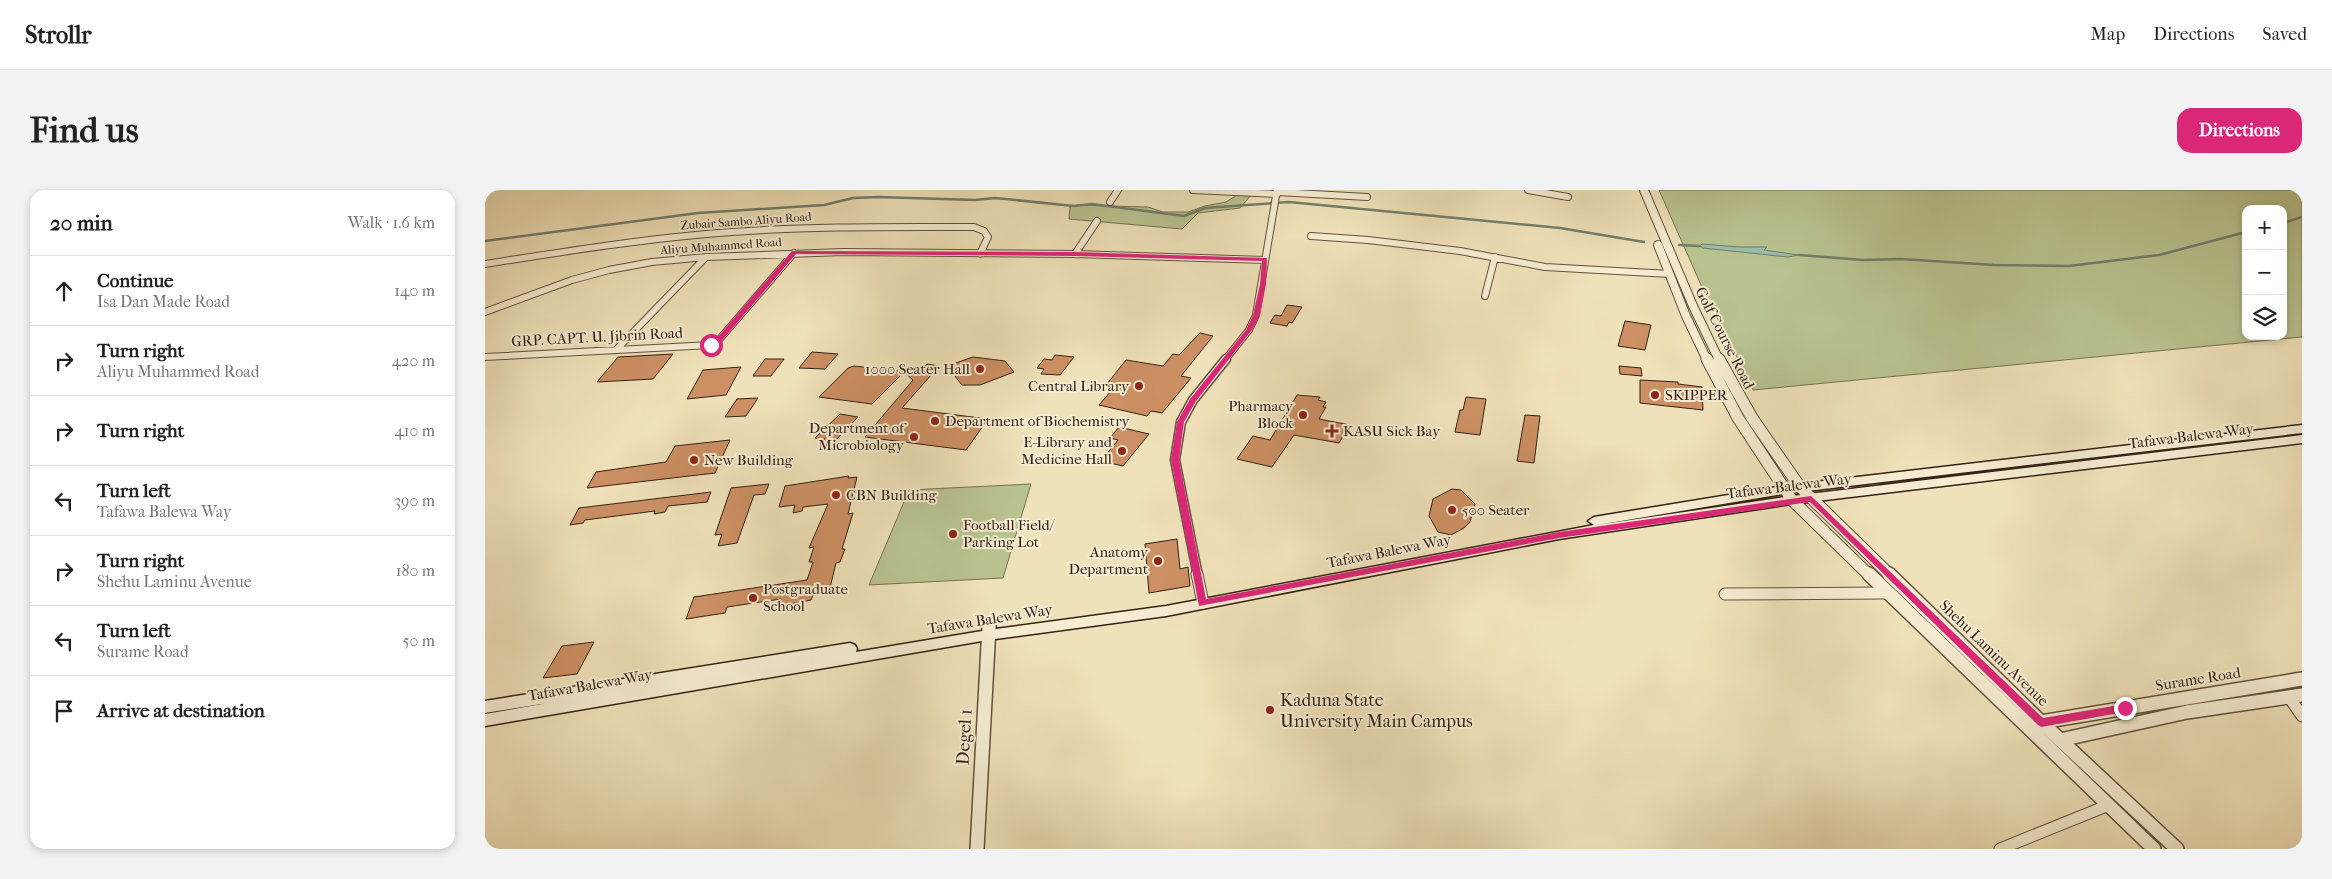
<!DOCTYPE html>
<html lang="en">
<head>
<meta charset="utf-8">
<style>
	:root { --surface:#fff; --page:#f2f2f2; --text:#222; --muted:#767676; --line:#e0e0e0; --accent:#db2777 }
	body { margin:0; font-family:"IM FELL French Canon",serif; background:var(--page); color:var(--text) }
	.controls { position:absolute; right:15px; top:15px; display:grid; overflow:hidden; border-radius:10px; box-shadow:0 2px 8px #0003 }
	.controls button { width:45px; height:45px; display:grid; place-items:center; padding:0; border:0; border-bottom:1px solid var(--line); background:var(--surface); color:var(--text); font:25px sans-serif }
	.stop { position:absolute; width:15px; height:15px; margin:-11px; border:4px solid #db2777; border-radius:50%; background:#fff }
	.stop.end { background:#db2777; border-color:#fff; box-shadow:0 1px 5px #0008 }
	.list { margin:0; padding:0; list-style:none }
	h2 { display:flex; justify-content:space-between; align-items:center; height:65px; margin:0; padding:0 20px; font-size:21px }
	h2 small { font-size:16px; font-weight:400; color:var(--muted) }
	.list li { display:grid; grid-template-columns:32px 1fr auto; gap:15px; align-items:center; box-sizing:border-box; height:70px; padding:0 20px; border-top:1px solid var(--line) }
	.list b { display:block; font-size:19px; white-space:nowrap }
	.list p { margin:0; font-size:16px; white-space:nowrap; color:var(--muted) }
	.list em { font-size:16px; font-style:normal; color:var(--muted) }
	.icon { flex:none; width:28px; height:28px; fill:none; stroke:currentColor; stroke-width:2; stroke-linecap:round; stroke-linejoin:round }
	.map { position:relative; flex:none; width:1817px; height:659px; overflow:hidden; border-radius:15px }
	header { display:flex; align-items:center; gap:30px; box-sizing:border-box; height:70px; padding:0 25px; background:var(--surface); border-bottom:1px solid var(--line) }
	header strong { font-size:24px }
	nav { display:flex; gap:28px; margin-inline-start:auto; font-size:18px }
	.intro { display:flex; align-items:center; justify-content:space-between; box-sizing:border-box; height:120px; padding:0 30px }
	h1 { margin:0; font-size:35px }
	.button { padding:12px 22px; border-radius:15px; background:var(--accent); color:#fff; font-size:18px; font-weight:700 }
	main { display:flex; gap:30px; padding:0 30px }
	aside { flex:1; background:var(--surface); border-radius:15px; box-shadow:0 2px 8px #0003 }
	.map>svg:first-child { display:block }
	.green { fill:#b9c390; stroke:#777252; fill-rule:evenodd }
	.water { fill:#9bbea9; stroke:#727f6e }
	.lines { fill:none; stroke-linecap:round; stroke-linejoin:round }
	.stream { stroke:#727f6e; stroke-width:2.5 }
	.building { fill:#cc9064; stroke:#352115 }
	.minor-far2-casing { stroke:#64513e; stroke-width:8 }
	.minor-far1-casing { stroke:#64513e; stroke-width:11 }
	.minor-casing { stroke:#64513e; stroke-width:13 }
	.tertiary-far2-casing { stroke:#64513e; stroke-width:10 }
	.tertiary-far1-casing { stroke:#64513e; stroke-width:13 }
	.tertiary-casing { stroke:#64513e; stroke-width:16 }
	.secondary-casing { stroke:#352115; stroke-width:3 }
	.minor-far2 { stroke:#f5ecd2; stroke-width:6 }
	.minor-far1 { stroke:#f5ecd2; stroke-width:8 }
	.minor { stroke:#f5ecd2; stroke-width:11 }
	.tertiary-far2 { stroke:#f5ecd2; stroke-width:8 }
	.tertiary-far1 { stroke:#f5ecd2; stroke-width:11 }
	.tertiary { stroke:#f5ecd2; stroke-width:13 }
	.secondary { fill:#f5ecd2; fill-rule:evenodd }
	.route { fill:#db2777 }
	.poi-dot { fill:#8f2418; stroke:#f5ecd2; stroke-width:2 }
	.labels { text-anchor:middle; stroke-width:4; stroke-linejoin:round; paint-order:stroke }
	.far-street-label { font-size:12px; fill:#352115; stroke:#f5ecd2 }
	.street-label { font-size:15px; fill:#352115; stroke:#f5ecd2 }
	.poi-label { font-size:15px; fill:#352115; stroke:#f5ecd2; text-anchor:start }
	.near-poi-label { font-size:18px; fill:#352115; stroke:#f5ecd2; text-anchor:start }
	.near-street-label { font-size:18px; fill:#352115; stroke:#f5ecd2 }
</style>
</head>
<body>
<header>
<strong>Strollr</strong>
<nav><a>Map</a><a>Directions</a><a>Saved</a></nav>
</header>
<div class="intro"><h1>Find us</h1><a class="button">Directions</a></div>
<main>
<aside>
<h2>20 min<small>Walk · 1.6 km</small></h2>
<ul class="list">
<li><svg class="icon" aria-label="ahead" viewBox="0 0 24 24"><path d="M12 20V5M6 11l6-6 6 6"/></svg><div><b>Continue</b><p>Isa Dan Made Road</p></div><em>140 m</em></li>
<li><svg class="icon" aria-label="right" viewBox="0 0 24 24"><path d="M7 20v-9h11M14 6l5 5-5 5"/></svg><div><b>Turn right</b><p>Aliyu Muhammed Road</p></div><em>420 m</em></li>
<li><svg class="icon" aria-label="right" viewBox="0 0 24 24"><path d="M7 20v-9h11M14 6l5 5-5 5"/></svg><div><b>Turn right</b></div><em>410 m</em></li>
<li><svg class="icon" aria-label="left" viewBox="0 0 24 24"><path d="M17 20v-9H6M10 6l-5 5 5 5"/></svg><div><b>Turn left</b><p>Tafawa Balewa Way</p></div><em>390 m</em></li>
<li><svg class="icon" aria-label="right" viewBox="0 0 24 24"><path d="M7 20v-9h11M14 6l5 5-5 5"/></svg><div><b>Turn right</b><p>Shehu Laminu Avenue</p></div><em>180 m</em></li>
<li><svg class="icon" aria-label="left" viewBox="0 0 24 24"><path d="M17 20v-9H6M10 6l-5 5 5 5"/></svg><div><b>Turn left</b><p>Surame Road</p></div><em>50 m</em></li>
<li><svg class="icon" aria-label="arrive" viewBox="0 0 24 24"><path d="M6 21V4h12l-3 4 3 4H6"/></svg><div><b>Arrive at destination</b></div></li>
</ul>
</aside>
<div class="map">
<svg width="1817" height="659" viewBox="0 0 1817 659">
	<rect width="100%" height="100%" fill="#efe1b9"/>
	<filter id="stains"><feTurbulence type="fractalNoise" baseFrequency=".004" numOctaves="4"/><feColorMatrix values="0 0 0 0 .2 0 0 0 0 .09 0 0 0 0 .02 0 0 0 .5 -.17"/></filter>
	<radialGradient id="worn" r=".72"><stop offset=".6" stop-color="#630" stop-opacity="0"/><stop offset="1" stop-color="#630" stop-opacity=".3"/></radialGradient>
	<path class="green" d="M 1174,0 L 1817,0 L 1817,147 L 1268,200 L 1216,95 ZM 1761,19 L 1798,19 L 1798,146 L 1761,146 Z
		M 754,4 L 767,4 L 755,18 L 713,23 L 697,39 L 584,29 L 585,17 L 592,15 L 663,17 L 678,22 L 703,22 L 720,16 L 741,12 Z
		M 546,294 L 518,388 L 384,395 L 424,300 Z"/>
	<path class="water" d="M 1217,54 L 1254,57 L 1282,57 L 1279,60 L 1314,65 L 1303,67 L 1218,58 L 1215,56 Z"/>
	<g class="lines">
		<path class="stream" d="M 1798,33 L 1817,27
			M 0,51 L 213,23 L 339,15 L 368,8 L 393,7 L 490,10 L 510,8 L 589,16 L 607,14 L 699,26 L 720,18 L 804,12 L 1075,38 L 1159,52
			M 1194,55 L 1215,56
			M 1314,65 L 1378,70 L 1416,69 L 1509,75 L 1584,76 L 1674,65 L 1761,42"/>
	</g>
	<path class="building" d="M 802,115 L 817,117 L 807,133 L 804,132 L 802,136 L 785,133 L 790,125 L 796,126 Z
		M 1140,131 L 1166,135 L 1160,160 L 1133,156 Z
		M 715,143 L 728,146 L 696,186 L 706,188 L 677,223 L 666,221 L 662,226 L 614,215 L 627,200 L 618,199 L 641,170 L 678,176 L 688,164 L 694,165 Z
		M 327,162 L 353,164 L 340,179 L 314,178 Z
		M 188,164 L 168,189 L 112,192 L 133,167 Z
		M 570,165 L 589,167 L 575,185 L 556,184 L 559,179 L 552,178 L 559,169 L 567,170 Z
		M 488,167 L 520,171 L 529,182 L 495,195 L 477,195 L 462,176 Z
		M 280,169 L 299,169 L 286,186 L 268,186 Z
		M 442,174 L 454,176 L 417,218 L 503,229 L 481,260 L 380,247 L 428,190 L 419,182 L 387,214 L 334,207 L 363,178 L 369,176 L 434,183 Z
		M 1134,176 L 1156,178 L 1157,186 L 1135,184 Z
		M 256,177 L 241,205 L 202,209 L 218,180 Z
		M 1155,190 L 1193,192 L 1193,194 L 1217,197 L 1218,220 L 1155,213 Z
		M 812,205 L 835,207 L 833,210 L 841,212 L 838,217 L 841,217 L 834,229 L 865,235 L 854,253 L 809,245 L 787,277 L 752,269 L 768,246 L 785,250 Z
		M 981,207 L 1001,209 L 995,245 L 970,242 L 975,220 L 978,220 Z
		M 273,208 L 261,226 L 240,227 L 252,209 Z
		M 355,224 L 373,227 L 346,255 L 336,253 L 340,249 L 330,248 Z
		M 1040,225 L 1055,226 L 1049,273 L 1032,271 Z
		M 634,237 L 664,244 L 638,276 L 616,271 L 633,250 L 625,248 Z
		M 245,250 L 230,283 L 102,298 L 111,282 L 181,272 L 190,256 Z
		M 364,286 L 363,288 L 372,287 L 363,324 L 368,323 L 357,359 L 360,359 L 355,372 L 351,373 L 344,402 L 328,405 L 326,410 L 294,416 L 296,409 L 242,417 L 240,423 L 201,429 L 209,407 L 322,390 L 328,372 L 324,372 L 329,357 L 324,358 L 343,314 L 318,317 L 317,321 L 308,323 L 310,315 L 294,317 L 300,296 Z
		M 284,294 L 280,304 L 269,305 L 252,353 L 233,356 L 237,344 L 230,345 L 246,298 Z
		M 967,299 L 976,300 L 990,314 L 985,332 L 979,338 L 966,345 L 953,342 L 944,326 L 948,309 Z
		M 226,302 L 222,312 L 183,316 L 180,322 L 169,324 L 170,321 L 100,330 L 98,333 L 85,335 L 94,318 Z
		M 692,349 L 695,379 L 703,377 L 705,396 L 664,403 L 660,354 Z
		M 109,452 L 92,484 L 58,488 L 77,456 Z"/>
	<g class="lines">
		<defs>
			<path id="minor-far2" d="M 708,0 L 792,4
				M 1043,0 L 1083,7
				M 792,2 L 882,7
				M 625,12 L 633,0
				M 826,46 L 883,50 L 975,61 L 1060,77 L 1185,84
				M 590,64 L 612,31
				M 0,74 C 82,61 164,48 247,42 C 328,36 408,37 489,37 L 499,41 L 503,47 L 495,64
				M 1000,106 L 1010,67
				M 0,122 L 87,90 L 124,80 L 167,72 L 221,67 L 358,62 L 590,64 L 780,70
				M 131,160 L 221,67
				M 0,167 L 226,155 L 233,151 L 309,63
				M 740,170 L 764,140 L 771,125 L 792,0"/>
			<path id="minor-far1" d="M 713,386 L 690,270 L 696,232 L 708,210 L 741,169"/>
			<path id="minor" d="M 712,384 L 718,413
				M 1240,404 L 1403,403
				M 1804,507 L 1817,526
				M 1515,659 L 1624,615"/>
			<path id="tertiary-far2" d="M 1159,0 L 1208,116 L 1234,170
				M 1173,55 L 1201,126 L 1222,170"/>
			<path id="tertiary-far1" d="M 1222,169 L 1253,228 L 1307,310 L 1385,386
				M 1234,169 L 1267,228 L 1315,297 L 1406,386"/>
			<path id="tertiary" d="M 1384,384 L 1669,659
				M 1404,384 L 1556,532 L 1692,659
				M 1556,532 L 1817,489
				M 1575,550 L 1702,522 L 1817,505
				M 492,659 L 504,437"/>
			<path id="secondary" d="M 1817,235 L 1817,243 L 1304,303 L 1112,335 L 1307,306 L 1817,245 L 1817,253 L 1307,314 L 1074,349 L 681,426 L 503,450 L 0,536 L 0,524 L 63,513 L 0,523 L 0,511 L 365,453 L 370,455 L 372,459 L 371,462 L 503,440 L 681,416 L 1109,335 L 1103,331 L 1109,327 L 1304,295 Z"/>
		</defs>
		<use href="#minor-far2" class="minor-far2-casing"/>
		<use href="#minor-far1" class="minor-far1-casing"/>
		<use href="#minor" class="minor-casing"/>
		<use href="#tertiary-far2" class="tertiary-far2-casing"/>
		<use href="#tertiary-far1" class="tertiary-far1-casing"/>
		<use href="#tertiary" class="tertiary-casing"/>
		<use href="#secondary" class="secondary-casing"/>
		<use href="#minor-far2" class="minor-far2"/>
		<use href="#minor-far1" class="minor-far1"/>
		<use href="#minor" class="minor"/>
		<use href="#tertiary-far2" class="tertiary-far2"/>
		<use href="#tertiary-far1" class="tertiary-far1"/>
		<use href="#tertiary" class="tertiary"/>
		<use href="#secondary" class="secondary"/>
	</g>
	<path class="route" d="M 307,61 L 590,62 L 782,68 L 781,94 L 775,125 L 767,140 L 711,211 L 699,232 L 694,270 L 721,409 L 1074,342 L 1326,306 L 1558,528 L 1640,514 L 1645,518 L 1640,522 L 1556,537 L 1553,535 L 1325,312 L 1074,348 L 714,416 L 686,270 L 692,232 L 705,209 L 761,140 L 768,125 L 775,94 L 777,71 L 590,66 L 311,64 L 235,153 L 223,156 L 223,153 L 230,150 Z"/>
	<g class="poi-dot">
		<circle cx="495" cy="179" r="5"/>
		<circle cx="654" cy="196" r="5"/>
		<circle cx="1170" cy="205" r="5"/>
		<circle cx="818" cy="225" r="5"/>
		<circle cx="450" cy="231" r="5"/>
		<path d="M844.5 233.5h5v5h5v5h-5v5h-5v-5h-5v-5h5z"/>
		<circle cx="429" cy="247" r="5"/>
		<circle cx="637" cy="261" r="5"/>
		<circle cx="209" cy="270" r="5"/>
		<circle cx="351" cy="305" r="5"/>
		<circle cx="967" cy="320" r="5"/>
		<circle cx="468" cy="344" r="5"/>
		<circle cx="673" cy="371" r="5"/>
		<circle cx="268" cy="408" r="5"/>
		<circle cx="785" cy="520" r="5"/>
	</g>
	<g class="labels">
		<g class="far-street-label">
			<text transform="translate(261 31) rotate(-4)" y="4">Zubair Sambo Aliyu Road</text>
			<text transform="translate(236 56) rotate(-4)" y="4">Aliyu Muhammed Road</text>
		</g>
		<g class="street-label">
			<text transform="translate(112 147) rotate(-3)" y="5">GRP. CAPT. U. Jibrin Road</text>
			<text transform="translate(1240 148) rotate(63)" y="5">Golf Course Road</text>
			<text transform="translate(1706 246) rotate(-7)" y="5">Tafawa Balewa Way</text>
			<text transform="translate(1304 296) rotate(-7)" y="5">Tafawa Balewa Way</text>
			<text transform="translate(904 361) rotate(-11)" y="5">Tafawa Balewa Way</text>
			<text transform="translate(505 429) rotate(-9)" y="5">Tafawa Balewa Way</text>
			<text transform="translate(1509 463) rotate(44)" y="5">Shehu Laminu Avenue</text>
			<text transform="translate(1713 489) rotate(-9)" y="5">Surame Road</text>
			<text transform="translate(105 495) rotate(-10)" y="5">Tafawa Balewa Way</text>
		</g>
		<g class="poi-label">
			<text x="485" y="184" text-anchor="end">1000 Seater Hall</text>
			<text x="644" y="201" text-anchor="end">Central Library</text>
			<text x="1180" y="210">SKIPPER</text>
			<text x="808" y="221" text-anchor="end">Pharmacy<tspan x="808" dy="17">Block</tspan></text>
			<text x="460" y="236">Department of Biochemistry</text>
			<text x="419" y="243" text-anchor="end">Department of<tspan x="419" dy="17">Microbiology</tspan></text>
			<text x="858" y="246">KASU Sick Bay</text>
			<text x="627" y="257" text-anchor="end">E-Library and<tspan x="627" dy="17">Medicine Hall</tspan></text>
			<text x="219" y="275">New Building</text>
			<text x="361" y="310">CBN Building</text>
			<text x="977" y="325">500 Seater</text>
			<text x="478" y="340">Football Field/<tspan x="478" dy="17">Parking Lot</tspan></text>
			<text x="663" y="367" text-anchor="end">Anatomy<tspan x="663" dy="17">Department</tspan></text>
			<text x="278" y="404">Postgraduate<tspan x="278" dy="17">School</tspan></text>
		</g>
		<g class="near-poi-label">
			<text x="795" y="516">Kaduna State<tspan x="795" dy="21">University Main Campus</tspan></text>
		</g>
		<g class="near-street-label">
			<text transform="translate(479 547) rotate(-87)" y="6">Degel 1</text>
		</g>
	</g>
	<rect width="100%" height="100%" filter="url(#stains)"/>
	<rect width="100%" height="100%" fill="url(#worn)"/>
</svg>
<div class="controls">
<button>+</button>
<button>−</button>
<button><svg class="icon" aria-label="layers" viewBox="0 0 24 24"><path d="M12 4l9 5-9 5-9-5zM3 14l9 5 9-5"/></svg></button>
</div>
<div class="stop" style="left:226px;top:155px"></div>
<div class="stop end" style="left:1640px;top:518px"></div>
</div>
</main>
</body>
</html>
